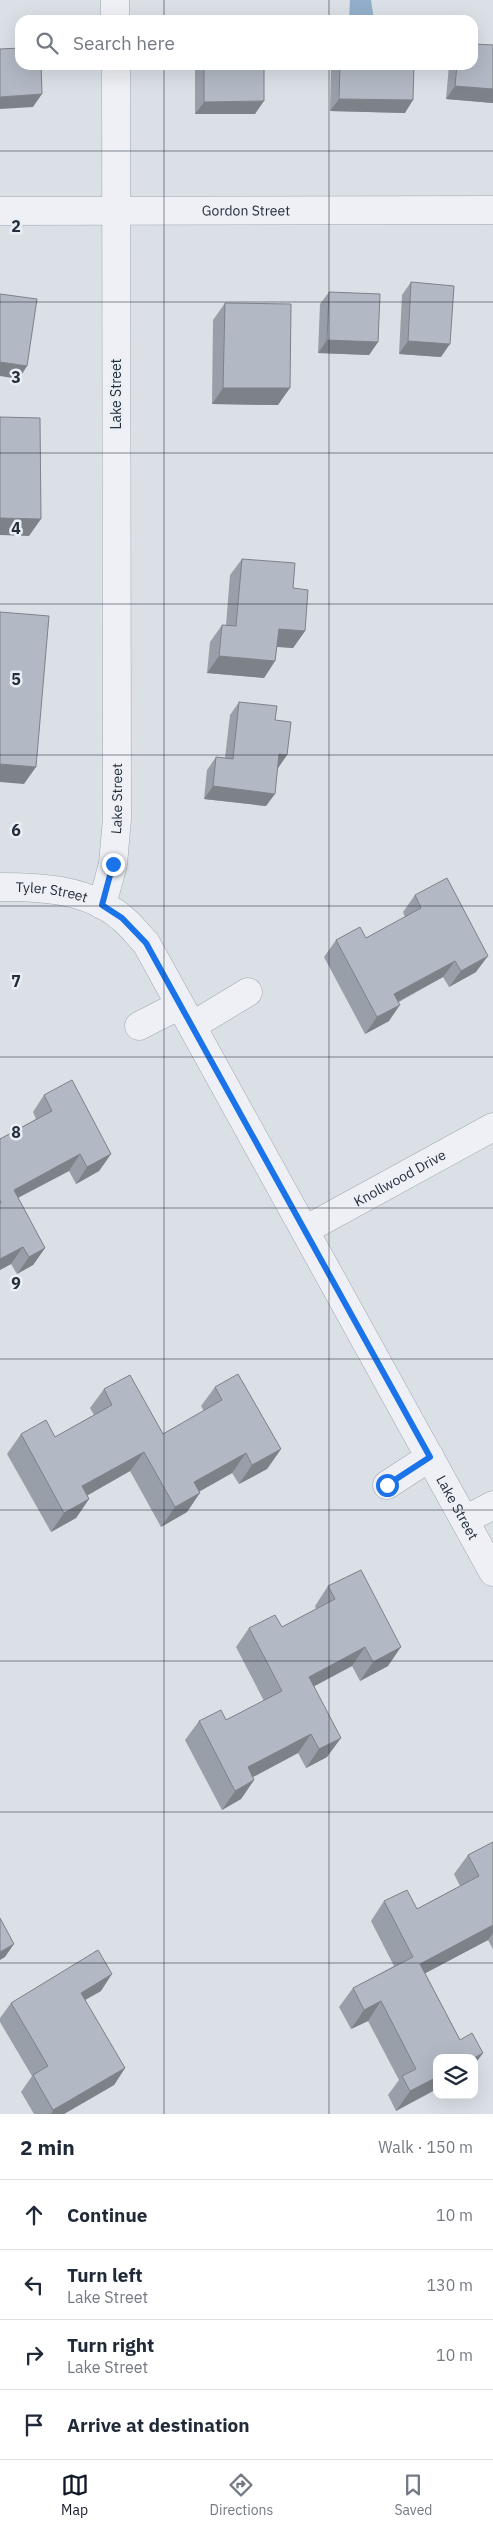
<!DOCTYPE html>
<html lang="en">
<head>
<meta charset="utf-8">
<style>
	:root { --surface:#fff; --page:#f2f2f3; --text:#1f2937; --muted:#747a83; --line:#e0e1e3; --accent:#111827 }
	body { margin:0; font-family:"IBM Plex Sans",sans-serif; background:var(--page); color:var(--text) }
	.controls { position:absolute; right:15px; bottom:15px; display:grid; overflow:hidden; border-radius:10px; box-shadow:0 5px 20px #0002 }
	.controls button { width:45px; height:45px; display:grid; place-items:center; padding:0; border:0; border-bottom:1px solid var(--line); background:var(--surface); color:var(--text); font:25px sans-serif }
	.stop { position:absolute; width:15px; height:15px; margin:-11px; border:4px solid #1a73e8; border-radius:50%; background:#fff }
	.stop.end { background:#1a73e8; border-color:#fff; box-shadow:0 1px 5px #0008 }
	.list { margin:0; padding:0; list-style:none }
	h2 { display:flex; justify-content:space-between; align-items:center; height:65px; margin:0; padding:0 20px; font-size:21px }
	h2 small { font-size:16px; font-weight:400; color:var(--muted) }
	.list li { display:grid; grid-template-columns:32px 1fr auto; gap:15px; align-items:center; box-sizing:border-box; height:70px; padding:0 20px; border-top:1px solid var(--line) }
	.list b { display:block; font-size:19px; white-space:nowrap }
	.list p { margin:0; font-size:16px; white-space:nowrap; color:var(--muted) }
	.list em { font-size:16px; font-style:normal; color:var(--muted) }
	.icon { flex:none; width:28px; height:28px; fill:none; stroke:currentColor; stroke-width:2; stroke-linecap:round; stroke-linejoin:round }
	.map { position:relative; flex:none; width:493px; height:2114px; overflow:hidden }
	.search { position:absolute; background:var(--surface); box-shadow:0 5px 20px #0002; left:15px; right:15px; top:15px; height:55px; display:flex; align-items:center; gap:12px; box-sizing:border-box; padding:0 18px; border-radius:15px; color:var(--muted); font-size:19px }
	.sheet { height:345px; background:var(--surface) }
	nav { display:flex; justify-content:space-around; align-items:center; box-sizing:border-box; height:70px; border-top:1px solid var(--line); background:var(--surface); font-size:14px; color:var(--muted) }
	nav a { display:grid; justify-items:center; gap:2px }
	nav .on { color:var(--accent) }
	.map>svg:first-child { display:block }
	.water { fill:#93aeca }
	.lines { fill:none; stroke-linecap:round; stroke-linejoin:round }
	.minor-casing { stroke:#a0a7b1; stroke-width:29 }
	.minor { stroke:#eef0f5; stroke-width:28 }
	.wall { fill:#999fa9 }
	.shaded-wall { fill:#7d8289 }
	.building { fill:#b2b9c4; stroke:#7d8289 }
	.route { stroke:#1a73e8; stroke-width:6 }
	.grid { fill:none; stroke:#242e3d; stroke-width:1; stroke-opacity:0.55 }
	.labels { text-anchor:middle; stroke-width:5; stroke-linejoin:round; paint-order:stroke }
	.street-label { font-size:14px; fill:#242e3d; stroke:#eaeff4 }
	.grid-label { font-size:16px; text-anchor:middle; font-weight:bold; fill:#242e3d; stroke:#eaeff4; stroke-width:5; stroke-linejoin:round; paint-order:stroke }
</style>
</head>
<body>
<div class="map">
<svg width="493" height="2114" viewBox="0 0 493 2114">
	<rect width="100%" height="100%" fill="#dbe0e7"/>
	<path class="water" d="M 350,0 L 371,0 L 374,20 L 349,20 Z"/>
	<g class="lines">
		<defs>
			<g id="minor">
				<path d="M 115,0 L 115,20"/>
				<path id="s1" d="M 0,211 L 493,210"/>
				<path id="s2" d="M 0,887 C 43,887 88,889 122,918 C 131,925 138,935 146,943 L 493,1572"/>
				<path id="s3" d="M 102,905 L 113,864 L 117,819 L 116,65"/>
				<path d="M 139,1026 L 180,1005"/>
				<path d="M 192,1026 L 248,992"/>
				<path id="s4" d="M 305,1230 L 493,1127"/>
				<path d="M 387,1485 L 430,1457"/>
				<path d="M 465,1520 L 493,1505"/>
			</g>
		</defs>
		<use href="#minor" class="minor-casing"/>
		<use href="#minor" class="minor"/>
	</g>
	<path class="wall" d="M 493,45 L 493,103 L 446,99 L 449,65 L 473,65 Z
		M 195,65 L 264,65 L 255,114 L 195,114 Z
		M 331,65 L 414,65 L 405,113 L 330,111 Z
		M 411,282 L 441,357 L 399,354 L 402,295 Z
		M 329,292 L 378,342 L 369,355 L 318,353 L 320,304 Z
		M 225,303 L 278,405 L 212,404 L 213,320 Z
		M 242,559 L 293,588 L 305,631 L 293,648 L 277,647 L 275,661 L 264,678 L 207,673 L 210,642 L 222,625 L 226,625 L 230,575 Z
		M 239,702 L 275,720 L 287,755 L 278,768 L 266,806 L 204,799 L 207,770 L 216,757 L 225,758 L 230,715 Z
		M 415,895 L 476,972 L 449,987 L 443,977 L 399,1002 L 389,1021 L 365,1034 L 324,957 L 336,940 L 366,938 L 405,917 L 403,912 Z
		M 44,1095 L 111,1154 L 99,1171 L 76,1184 L 69,1171 L 18,1198 L 45,1248 L 33,1265 L 17,1274 L 11,1264 L 0,1270 L 0,1139 L 36,1119 L 33,1112 Z
		M 215,1387 L 281,1449 L 267,1469 L 239,1484 L 232,1473 L 200,1491 L 187,1512 L 161,1527 L 130,1471 L 87,1495 L 89,1499 L 76,1518 L 51,1532 L 7,1454 L 21,1434 L 55,1437 L 94,1415 L 90,1408 L 104,1389 L 163,1434 L 204,1411 L 201,1406 Z
		M 328,1586 L 388,1666 L 360,1681 L 352,1666 L 314,1686 L 327,1757 L 306,1768 L 298,1753 L 253,1777 L 254,1780 L 241,1799 L 222,1810 L 185,1740 L 199,1721 L 226,1720 L 264,1701 L 236,1647 L 249,1628 L 282,1627 L 316,1609 L 315,1606 Z
		M 493,1842 L 493,1949 L 488,1940 L 425,1973 L 460,2040 L 483,2053 L 474,2065 L 474,2058 L 396,2111 L 388,2095 L 399,2080 L 368,2021 L 351,2029 L 339,2007 L 353,1988 L 394,1966 L 371,1921 L 384,1901 L 417,1909 L 460,1886 L 454,1874 L 468,1855 Z
		M 101,1991 L 85,2000 L 125,2068 L 114,2085 L 64,2114 L 34,2114 L 21,2092 L 32,2076 L 0,2022 L 0,2018 L 11,2003 Z"/>
	<path class="shaded-wall" d="M 455,86 L 493,89 L 493,103 L 446,99 Z
		M 42,94 L 33,107 L 0,109 L 0,97 Z
		M 339,99 L 413,100 L 405,113 L 330,111 Z
		M 264,101 L 255,114 L 195,114 L 204,102 Z
		M 327,340 L 378,342 L 369,355 L 318,353 Z
		M 408,341 L 450,344 L 441,357 L 399,354 Z
		M 0,362 L 27,366 L 19,379 L 0,376 Z
		M 223,388 L 290,388 L 278,405 L 212,404 Z
		M 0,518 L 41,519 L 29,536 L 0,535 Z
		M 279,629 L 305,631 L 293,648 L 267,646 Z
		M 219,656 L 275,661 L 264,678 L 207,673 Z
		M 279,754 L 287,755 L 278,768 L 270,767 Z
		M 0,764 L 36,767 L 24,784 L 0,782 Z
		M 213,786 L 275,794 L 266,806 L 204,799 Z
		M 488,956 L 476,972 L 449,987 L 461,971 Z
		M 455,961 L 443,977 L 382,1010 L 394,994 Z
		M 400,1005 L 389,1021 L 365,1034 L 377,1017 Z
		M 80,1154 L 69,1171 L 2,1206 L 14,1190 Z
		M 111,1154 L 99,1171 L 76,1184 L 87,1167 Z
		M 23,1247 L 11,1264 L 0,1270 L 0,1259 Z
		M 45,1248 L 33,1265 L 17,1274 L 29,1257 Z
		M 281,1449 L 267,1469 L 239,1484 L 252,1465 Z
		M 144,1452 L 130,1471 L 69,1506 L 82,1486 Z
		M 246,1453 L 232,1473 L 181,1502 L 194,1482 Z
		M 200,1493 L 187,1512 L 161,1527 L 175,1507 Z
		M 89,1499 L 76,1518 L 51,1532 L 64,1513 Z
		M 365,1647 L 352,1666 L 296,1696 L 309,1677 Z
		M 401,1647 L 388,1666 L 360,1681 L 373,1662 Z
		M 311,1734 L 298,1753 L 234,1787 L 248,1767 Z
		M 341,1738 L 327,1757 L 306,1768 L 319,1749 Z
		M 254,1780 L 241,1799 L 222,1810 L 235,1791 Z
		M 493,1925 L 493,1933 L 488,1940 L 407,1983 L 420,1964 Z
		M 14,1944 L 5,1957 L 0,1960 L 0,1952 Z
		M 112,1974 L 101,1991 L 69,2009 L 81,1993 Z
		M 381,2001 L 368,2021 L 351,2029 L 364,2010 Z
		M 483,2053 L 474,2065 L 474,2058 Z
		M 125,2068 L 114,2085 L 64,2114 L 51,2114 L 53,2110 Z
		M 437,2077 L 437,2089 L 396,2111 L 410,2091 Z"/>
	<path class="building" d="M 473,44 L 493,45 L 493,89 L 455,86 L 457,65 L 473,65 Z
		M 20,48 L 20,65 L 41,65 L 42,94 L 0,97 L 0,49 Z
		M 204,65 L 264,65 L 264,101 L 204,102 Z
		M 340,65 L 414,65 L 413,100 L 339,99 Z
		M 411,282 L 454,286 L 450,344 L 408,341 Z
		M 329,292 L 380,294 L 378,342 L 327,340 Z
		M 0,294 L 37,299 L 27,366 L 0,362 Z
		M 225,303 L 291,304 L 290,388 L 223,388 Z
		M 0,417 L 40,418 L 41,519 L 0,518 Z
		M 242,559 L 295,563 L 293,588 L 308,590 L 305,631 L 279,629 L 275,661 L 219,656 L 222,625 L 236,626 Z
		M 0,612 L 49,616 L 36,767 L 0,764 Z
		M 239,702 L 277,706 L 275,720 L 291,722 L 287,755 L 279,754 L 275,794 L 213,786 L 216,757 L 233,759 Z
		M 447,878 L 488,956 L 461,971 L 455,961 L 394,994 L 400,1005 L 377,1017 L 336,940 L 360,927 L 366,938 L 421,908 L 415,895 Z
		M 72,1080 L 111,1154 L 87,1167 L 80,1154 L 14,1190 L 45,1248 L 29,1257 L 23,1247 L 0,1259 L 0,1203 L 1,1203 L 0,1200 L 0,1139 L 52,1111 L 44,1095 Z
		M 238,1374 L 281,1449 L 252,1465 L 246,1453 L 194,1482 L 200,1493 L 175,1507 L 144,1452 L 82,1486 L 89,1499 L 64,1513 L 21,1434 L 46,1420 L 55,1437 L 112,1405 L 104,1389 L 130,1375 L 163,1434 L 222,1400 L 215,1387 Z
		M 361,1570 L 401,1647 L 373,1662 L 365,1647 L 309,1677 L 341,1738 L 319,1749 L 311,1734 L 248,1767 L 254,1780 L 235,1791 L 199,1721 L 221,1710 L 226,1720 L 282,1691 L 249,1628 L 275,1615 L 282,1627 L 335,1599 L 328,1586 Z
		M 493,1842 L 493,1925 L 420,1964 L 460,2040 L 472,2033 L 483,2053 L 474,2058 L 437,2058 L 437,2077 L 410,2091 L 402,2076 L 416,2069 L 381,2001 L 364,2010 L 353,1988 L 413,1957 L 384,1901 L 407,1890 L 417,1909 L 479,1876 L 468,1855 Z
		M 0,1918 L 14,1944 L 0,1952 Z
		M 98,1950 L 112,1974 L 81,1993 L 125,2068 L 53,2110 L 33,2075 L 48,2066 L 11,2003 Z"/>
	<g class="lines">
		<path class="route" d="M 113,864 L 102,905 L 122,918 L 146,943 L 430,1457 L 387,1485"/>
	</g>
	<path class="grid" d="M 164,0 L 164,20M 329,0 L 329,20M 164,65 L 164,2114M 329,65 L 329,2114M 0,151 L 493,151M 0,302 L 493,302M 0,453 L 493,453M 0,604 L 493,604M 0,755 L 493,755M 0,906 L 493,906M 0,1057 L 493,1057M 0,1208 L 493,1208M 0,1359 L 493,1359M 0,1510 L 493,1510M 0,1661 L 493,1661M 0,1812 L 493,1812M 0,1963 L 493,1963"/>
	<g class="labels">
		<g class="street-label">
			<text dy="5" stroke="none"><textPath href="#s1" startOffset="246">Gordon Street</textPath></text>
			<text transform="translate(116 394) rotate(-90)" y="5">Lake Street</text>
			<text dy="5" stroke="none"><textPath href="#s3" startOffset="108">Lake Street</textPath></text>
			<text dy="5" stroke="none"><textPath href="#s2" startOffset="52">Tyler Street</textPath></text>
			<text dy="5" stroke="none"><textPath href="#s4" startOffset="108">Knollwood Drive</textPath></text>
			<text dy="5" stroke="none"><textPath href="#s2" startOffset="808">Lake Street</textPath></text>
		</g>
	</g>
	<g class="grid-label">
		<text x="16" y="232">2</text>
		<text x="16" y="383">3</text>
		<text x="16" y="534">4</text>
		<text x="16" y="685">5</text>
		<text x="16" y="836">6</text>
		<text x="16" y="987">7</text>
		<text x="16" y="1138">8</text>
		<text x="16" y="1289">9</text>
	</g>
</svg>
<div class="controls">
<button><svg class="icon" aria-label="layers" viewBox="0 0 24 24"><path d="M12 4l9 5-9 5-9-5zM3 14l9 5 9-5"/></svg></button>
</div>
<div class="stop" style="left:387px;top:1485px"></div>
<div class="stop end" style="left:113px;top:864px"></div>
<div class="search"><svg class="icon" aria-label="search" viewBox="0 0 24 24"><circle cx="10" cy="10" r="6"/><path d="M15 15l6 6"/></svg>Search here</div>
</div>
<section class="sheet">
<h2>2 min<small>Walk · 150 m</small></h2>
<ul class="list">
<li><svg class="icon" aria-label="ahead" viewBox="0 0 24 24"><path d="M12 20V5M6 11l6-6 6 6"/></svg><div><b>Continue</b></div><em>10 m</em></li>
<li><svg class="icon" aria-label="left" viewBox="0 0 24 24"><path d="M17 20v-9H6M10 6l-5 5 5 5"/></svg><div><b>Turn left</b><p>Lake Street</p></div><em>130 m</em></li>
<li><svg class="icon" aria-label="right" viewBox="0 0 24 24"><path d="M7 20v-9h11M14 6l5 5-5 5"/></svg><div><b>Turn right</b><p>Lake Street</p></div><em>10 m</em></li>
<li><svg class="icon" aria-label="arrive" viewBox="0 0 24 24"><path d="M6 21V4h12l-3 4 3 4H6"/></svg><div><b>Arrive at destination</b></div></li>
</ul>
</section>
<nav>
<a class="on"><svg class="icon" aria-label="map" viewBox="0 0 24 24"><path d="M3 6l6-2 6 2 6-2v14l-6 2-6-2-6 2zM9 4v14M15 6v14"/></svg>Map</a>
<a><svg class="icon" aria-label="directions" viewBox="0 0 24 24"><path d="M12 3l9 9-9 9-9-9zM9 14v-3h6M13 9l2 2-2 2"/></svg>Directions</a>
<a><svg class="icon" aria-label="saved" viewBox="0 0 24 24"><path d="M7 4h10v16l-5-4-5 4z"/></svg>Saved</a>
</nav>
</body>
</html>
